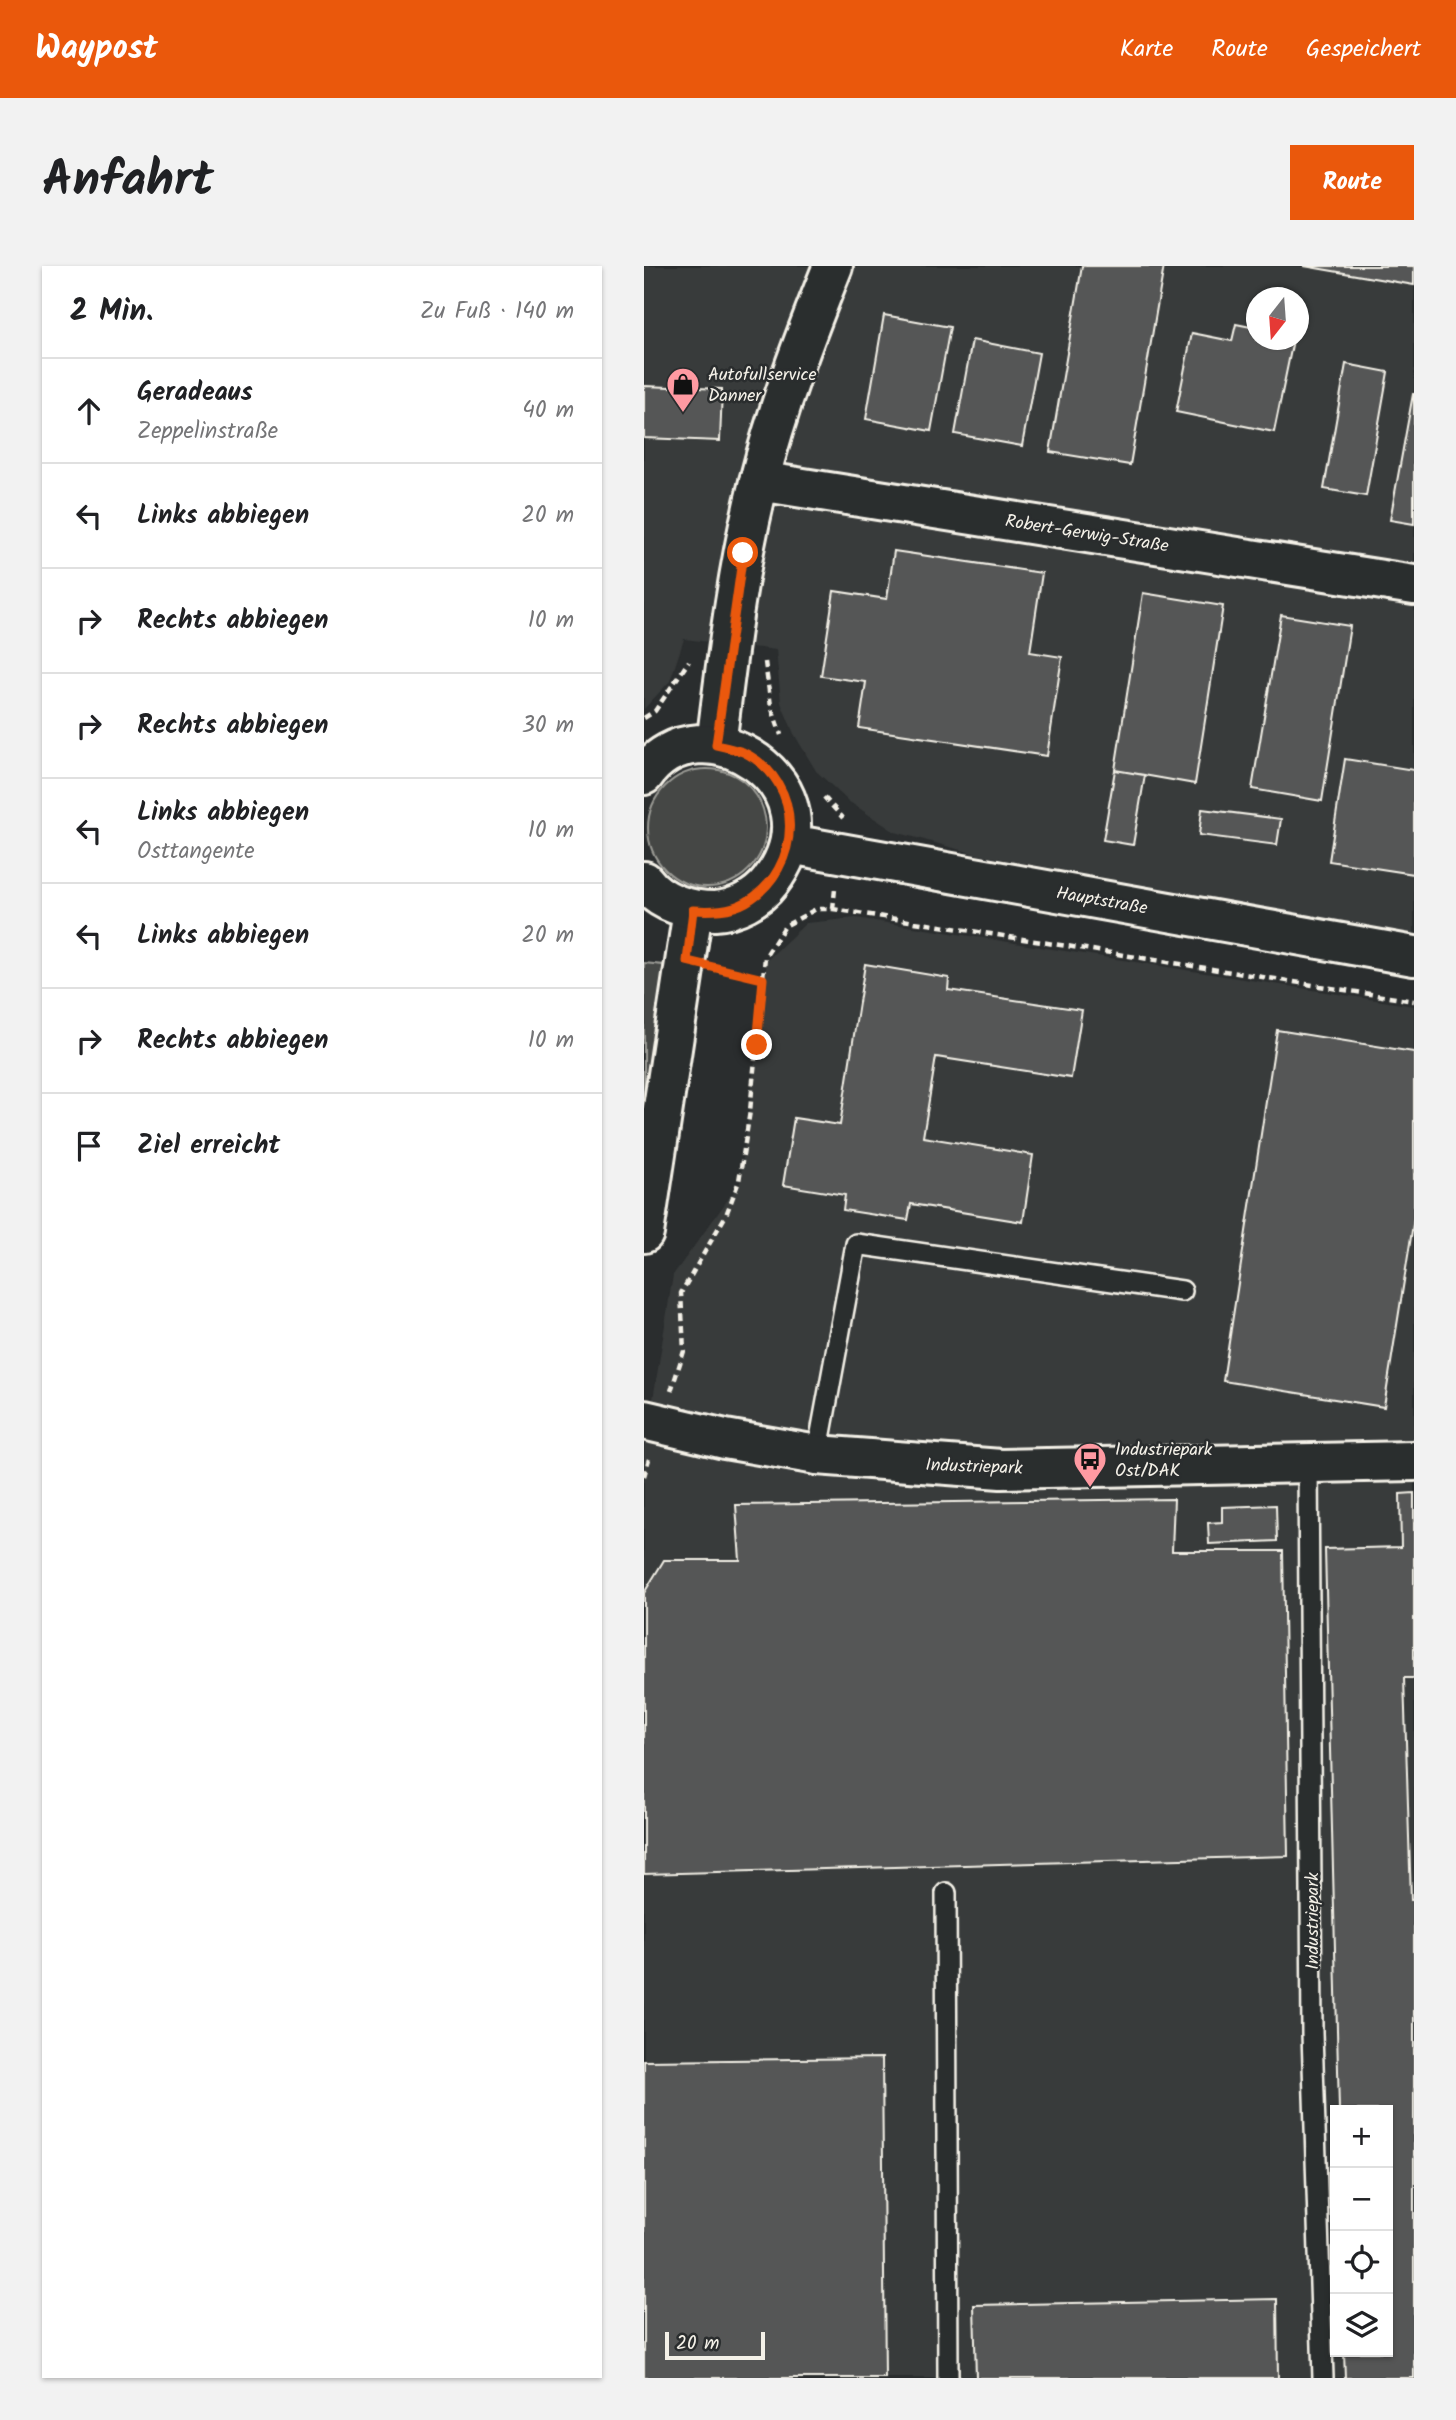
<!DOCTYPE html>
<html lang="de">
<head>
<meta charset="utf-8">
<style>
	:root { --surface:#fff; --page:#f2f2f2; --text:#202124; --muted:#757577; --line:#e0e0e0; --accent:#ea580c }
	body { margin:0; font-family:Kalam,sans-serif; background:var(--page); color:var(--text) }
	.controls { position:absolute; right:21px; bottom:21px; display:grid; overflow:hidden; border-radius:0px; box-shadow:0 2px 5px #0004 }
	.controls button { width:63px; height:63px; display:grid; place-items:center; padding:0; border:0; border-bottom:2px solid var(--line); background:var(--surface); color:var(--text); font:35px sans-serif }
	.compass { position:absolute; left:602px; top:21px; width:63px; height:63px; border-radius:50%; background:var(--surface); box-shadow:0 2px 5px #0004; rotate:197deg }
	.scale { position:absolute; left:21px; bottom:18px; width:100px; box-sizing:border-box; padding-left:7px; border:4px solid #f4f1e8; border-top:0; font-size:19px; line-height:24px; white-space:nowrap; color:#f4f1e8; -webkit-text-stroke:5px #2a2d2e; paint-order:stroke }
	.stop { position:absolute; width:21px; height:21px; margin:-16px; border:5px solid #ea580c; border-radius:50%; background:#fff }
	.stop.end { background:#ea580c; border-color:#fff; box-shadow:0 2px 7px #0008 }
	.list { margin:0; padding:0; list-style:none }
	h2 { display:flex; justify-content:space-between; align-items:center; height:91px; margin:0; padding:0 28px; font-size:30px }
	h2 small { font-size:23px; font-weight:400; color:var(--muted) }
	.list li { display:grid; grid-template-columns:46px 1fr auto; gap:21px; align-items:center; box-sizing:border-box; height:105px; padding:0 28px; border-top:2px solid var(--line) }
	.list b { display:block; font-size:26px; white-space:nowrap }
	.list p { margin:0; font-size:23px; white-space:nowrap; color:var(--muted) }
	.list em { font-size:23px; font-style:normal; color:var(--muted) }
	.icon { flex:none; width:38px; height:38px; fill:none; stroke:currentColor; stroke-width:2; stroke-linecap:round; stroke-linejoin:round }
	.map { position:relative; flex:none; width:770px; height:2112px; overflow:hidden; border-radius:0px }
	header { display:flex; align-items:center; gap:42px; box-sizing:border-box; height:98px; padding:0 35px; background:var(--accent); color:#fff }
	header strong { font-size:33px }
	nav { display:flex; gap:38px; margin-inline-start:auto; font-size:24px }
	.intro { display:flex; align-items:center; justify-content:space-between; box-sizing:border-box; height:168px; padding:0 42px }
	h1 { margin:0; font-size:49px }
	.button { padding:18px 32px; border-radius:0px; background:var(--accent); color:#fff; font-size:24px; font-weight:700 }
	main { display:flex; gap:42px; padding:0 42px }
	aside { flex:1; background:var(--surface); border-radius:0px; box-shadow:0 2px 5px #0004 }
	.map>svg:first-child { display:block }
	.built { fill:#373a3a; fill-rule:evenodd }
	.green { fill:#444645; stroke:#9c9c96; stroke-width:2 }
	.building { fill:#555756; stroke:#f4f1e8; stroke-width:2 }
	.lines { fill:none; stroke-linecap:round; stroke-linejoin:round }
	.lane-casing { stroke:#f4f1e8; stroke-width:24 }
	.street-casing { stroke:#f4f1e8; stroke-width:44 }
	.primary-casing { stroke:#f4f1e8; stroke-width:44 }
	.path { stroke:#f4f1e8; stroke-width:4.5; stroke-dasharray:7 5; stroke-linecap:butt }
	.lane { stroke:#2a2d2e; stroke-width:19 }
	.street { stroke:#2a2d2e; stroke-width:38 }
	.primary { stroke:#2a2d2e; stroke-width:38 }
	.route { stroke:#ea580c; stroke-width:9 }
	.labels { text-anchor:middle; stroke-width:5; stroke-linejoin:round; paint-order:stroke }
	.poi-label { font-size:18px; fill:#f4f1e8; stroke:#2a2d2e; text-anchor:start }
	.street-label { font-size:18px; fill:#f4f1e8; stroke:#2a2d2e }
</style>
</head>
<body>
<header>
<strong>Waypost</strong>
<nav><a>Karte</a><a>Route</a><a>Gespeichert</a></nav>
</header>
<div class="intro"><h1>Anfahrt</h1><a class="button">Route</a></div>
<main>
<aside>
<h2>2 Min.<small>Zu Fuß · 140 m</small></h2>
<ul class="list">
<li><svg class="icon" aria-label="ahead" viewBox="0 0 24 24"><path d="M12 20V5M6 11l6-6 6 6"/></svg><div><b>Geradeaus</b><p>Zeppelinstraße</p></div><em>40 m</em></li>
<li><svg class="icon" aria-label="left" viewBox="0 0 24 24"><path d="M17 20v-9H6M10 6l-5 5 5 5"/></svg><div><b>Links abbiegen</b></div><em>20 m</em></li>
<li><svg class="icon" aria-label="right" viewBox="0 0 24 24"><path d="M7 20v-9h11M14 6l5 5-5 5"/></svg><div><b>Rechts abbiegen</b></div><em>10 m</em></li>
<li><svg class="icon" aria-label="right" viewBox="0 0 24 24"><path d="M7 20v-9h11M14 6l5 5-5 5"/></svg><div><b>Rechts abbiegen</b></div><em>30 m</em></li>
<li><svg class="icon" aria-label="left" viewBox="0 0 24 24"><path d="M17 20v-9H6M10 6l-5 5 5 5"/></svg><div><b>Links abbiegen</b><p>Osttangente</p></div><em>10 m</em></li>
<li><svg class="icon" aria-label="left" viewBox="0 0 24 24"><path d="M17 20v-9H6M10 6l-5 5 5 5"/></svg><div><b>Links abbiegen</b></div><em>20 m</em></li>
<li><svg class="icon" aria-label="right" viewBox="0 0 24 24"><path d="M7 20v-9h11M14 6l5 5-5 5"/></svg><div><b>Rechts abbiegen</b></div><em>10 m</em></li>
<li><svg class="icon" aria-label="arrive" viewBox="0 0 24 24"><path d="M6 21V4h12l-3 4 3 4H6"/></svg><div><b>Ziel erreicht</b></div></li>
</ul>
</aside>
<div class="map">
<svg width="770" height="2112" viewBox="0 0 770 2112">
	<rect width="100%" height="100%" fill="#2a2d2e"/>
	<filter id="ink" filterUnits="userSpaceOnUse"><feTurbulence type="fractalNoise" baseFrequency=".0143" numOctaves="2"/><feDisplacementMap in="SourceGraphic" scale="14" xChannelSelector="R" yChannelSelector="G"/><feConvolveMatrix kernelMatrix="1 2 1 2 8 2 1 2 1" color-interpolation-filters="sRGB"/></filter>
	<g filter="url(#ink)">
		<path class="built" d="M 0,0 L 770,0 L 770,668 L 335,589 L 251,566 L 204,535 L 172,505 L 150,468 L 137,437 L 132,384 L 40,373 L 26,415 L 0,443 ZM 612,32 L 654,32 L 654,74 L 612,74 Z
			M 212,652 L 770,740 L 770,2112 L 0,2112 L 0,1164 L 6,1152 L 29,1009 L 96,917 L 123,694 L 162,657 ZM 691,1844 L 744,1844 L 744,2086 L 691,2086 Z"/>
		<path class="green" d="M4 562a59 59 0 1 1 118 0a59 59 0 1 1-118 0Z
			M 0,697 L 19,699 L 21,772 L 0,911 Z"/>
		<path class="building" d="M 438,0 L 520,0 L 486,199 L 406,186 Z
			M 660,0 L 770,0 L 770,19 Z
			M 240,49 L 306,61 L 287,165 L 222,153 Z
			M 592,58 L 612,62 L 612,74 L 649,74 L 630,166 L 532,146 L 548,67 L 588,75 Z
			M 328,74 L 395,87 L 378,180 L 311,168 Z
			M 702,98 L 744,106 L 722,230 L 680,223 Z
			M 0,120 L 78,123 L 76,175 L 0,172 Z
			M 769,128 L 770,128 L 770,258 L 746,254 Z
			M 250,285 L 398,307 L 386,386 L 418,391 L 403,490 L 215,462 L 222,416 L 177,410 L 190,325 L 243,333 Z
			M 499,327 L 579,340 L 551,518 L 471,504 Z
			M 637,349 L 706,360 L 678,535 L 608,523 Z
			M 701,493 L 770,504 L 770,608 L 685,595 Z
			M 471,504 L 501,509 L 489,579 L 459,574 Z
			M 558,543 L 637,553 L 633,579 L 555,569 Z
			M 221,698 L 305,712 L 304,724 L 438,744 L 427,812 L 292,791 L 279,871 L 389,889 L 379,956 L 267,938 L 264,954 L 199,944 L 201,929 L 139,919 L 150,852 L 196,859 Z
			M 633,764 L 770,786 L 770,952 L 740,1141 L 579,1115 Z
			M 770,1227 L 770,1412 L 760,1412 L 767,1634 L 770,1634 L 770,2112 L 701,2112 L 700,2086 L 744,2086 L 744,1844 L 695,1844 L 681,1283 L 757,1281 L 756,1228 Z
			M 530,1233 L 528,1285 L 639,1285 L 644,1590 L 0,1608 L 0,1327 L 20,1294 L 96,1294 L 92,1239 Z
			M 632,1239 L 633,1275 L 565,1278 L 564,1257 L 578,1256 L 578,1241 Z
			M 238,1792 L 241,2112 L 0,2112 L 0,1795 Z
			M 633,2033 L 634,2112 L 332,2112 L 330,2039 Z"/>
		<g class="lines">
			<defs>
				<path id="lane" d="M 173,1189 L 212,978 L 538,1025
					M 664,1197 L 668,1767 L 679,2112
					M 302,1627 L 304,2112"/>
				<path id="street" d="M 115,215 L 770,319
					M 72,479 C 83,391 93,303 115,216 C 133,143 161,70 189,0
					M 0,967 L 49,644
					M 0,1154 L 81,1173 L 173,1189 L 357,1203 L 770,1195"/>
				<path id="primary" d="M 0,509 C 56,429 201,519 126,616 C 114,632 91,644 71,645 C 45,645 16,637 0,615
					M 146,578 L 770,690"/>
			</defs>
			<use href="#lane" class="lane-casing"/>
			<use href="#street" class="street-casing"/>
			<use href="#primary" class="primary-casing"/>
			<path class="path" d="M 121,396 L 127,440 L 137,469
				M 0,452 L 11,445 L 45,395
				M 180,531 L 199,552
				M 189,643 L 191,623
				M 75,703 L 119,713
				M 27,1125 L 40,1085 L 37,1027 L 82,949 L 95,915 L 106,845 L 121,691 L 141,660 L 172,643 L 189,643 L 770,735
				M 0,1210 L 5,1193"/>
			<use href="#lane" class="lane"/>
			<use href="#street" class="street"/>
			<use href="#primary" class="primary"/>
		</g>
	</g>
	<g class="lines" filter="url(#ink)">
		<path class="route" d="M 99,287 L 72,479 C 81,481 91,483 99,486 C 162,516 159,603 102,636 C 86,645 67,645 49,644 L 43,695 L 119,713 L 113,779"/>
	</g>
	<defs>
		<symbol id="shop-pin" viewBox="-11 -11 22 30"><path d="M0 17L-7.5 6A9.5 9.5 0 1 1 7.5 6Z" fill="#ff9aa2" stroke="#2a2d2e"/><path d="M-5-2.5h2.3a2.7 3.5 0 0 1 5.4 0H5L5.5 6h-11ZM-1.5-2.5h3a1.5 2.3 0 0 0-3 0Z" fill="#111"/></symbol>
		<symbol id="bus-pin" viewBox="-11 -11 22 30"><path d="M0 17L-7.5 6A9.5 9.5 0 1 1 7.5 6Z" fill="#ff9aa2" stroke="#2a2d2e"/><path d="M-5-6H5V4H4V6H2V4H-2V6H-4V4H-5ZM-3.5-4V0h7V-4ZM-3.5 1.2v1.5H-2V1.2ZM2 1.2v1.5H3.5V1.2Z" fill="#111"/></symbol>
	</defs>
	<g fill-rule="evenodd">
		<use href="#shop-pin" x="20" y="99" width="38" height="52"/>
		<use href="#bus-pin" x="427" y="1174" width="38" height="52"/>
	</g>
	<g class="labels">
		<g class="poi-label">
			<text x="64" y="114">Autofullservice<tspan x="64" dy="21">Danner</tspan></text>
			<text x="471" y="1189">Industriepark<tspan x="471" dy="21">Ost/DAK</tspan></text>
		</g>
		<g class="street-label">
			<text transform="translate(443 267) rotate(9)" y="6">Robert-Gerwig-Straße</text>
			<text transform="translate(458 634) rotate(10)" y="6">Hauptstraße</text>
			<text transform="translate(330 1200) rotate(2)" y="6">Industriepark</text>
			<text transform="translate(668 1655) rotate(-90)" y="6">Industriepark</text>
		</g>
	</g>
</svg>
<div class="controls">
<button>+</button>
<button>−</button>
<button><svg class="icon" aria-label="locate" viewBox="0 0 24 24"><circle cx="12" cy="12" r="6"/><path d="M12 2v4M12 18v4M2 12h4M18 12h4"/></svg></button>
<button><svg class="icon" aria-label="layers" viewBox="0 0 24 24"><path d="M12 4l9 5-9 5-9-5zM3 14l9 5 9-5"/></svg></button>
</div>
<svg class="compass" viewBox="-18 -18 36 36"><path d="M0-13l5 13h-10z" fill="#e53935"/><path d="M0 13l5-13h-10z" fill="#757577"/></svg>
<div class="scale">20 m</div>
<div class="stop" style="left:99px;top:287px"></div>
<div class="stop end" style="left:113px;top:779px"></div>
</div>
</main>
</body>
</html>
